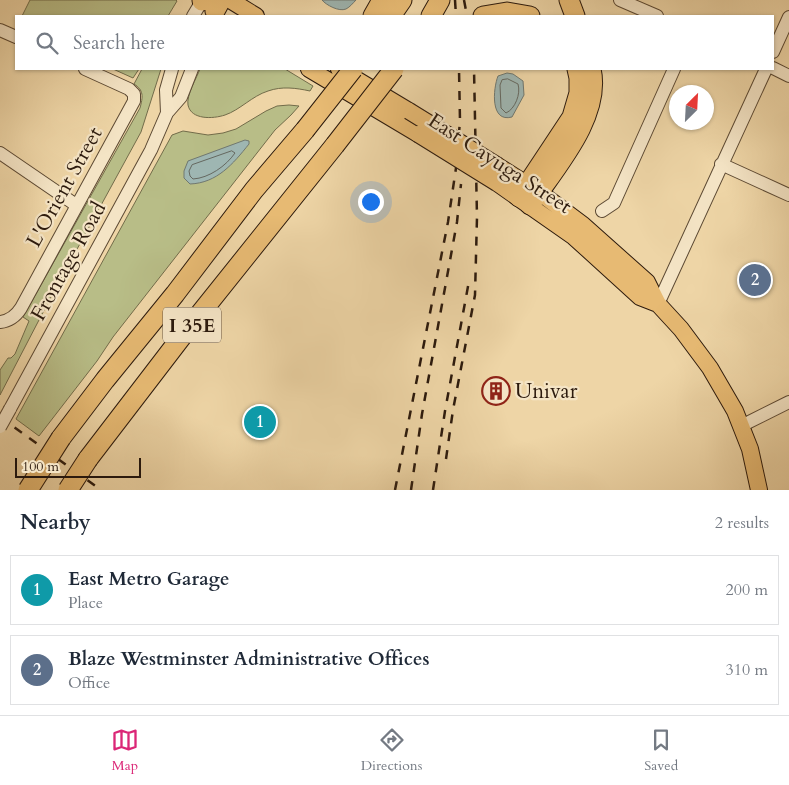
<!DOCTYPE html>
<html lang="en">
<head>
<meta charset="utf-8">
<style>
	:root { --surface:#fff; --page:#f6f6f7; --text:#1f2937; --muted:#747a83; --line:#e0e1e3; --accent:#db2777 }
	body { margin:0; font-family:Cardo,serif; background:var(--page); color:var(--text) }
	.compass { position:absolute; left:669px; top:85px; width:45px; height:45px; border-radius:50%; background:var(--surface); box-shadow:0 1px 4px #0004; rotate:24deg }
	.scale { position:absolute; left:15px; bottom:12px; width:126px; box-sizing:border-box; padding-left:5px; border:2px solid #2c1a0d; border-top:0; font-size:14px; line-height:18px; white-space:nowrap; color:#2c1a0d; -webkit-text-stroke:4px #f4e4c5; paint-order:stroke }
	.you { position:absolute; left:370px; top:201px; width:18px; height:18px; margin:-12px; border:4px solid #fff; border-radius:50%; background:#1a73e8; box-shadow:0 0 0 8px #1a73e833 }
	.badge { display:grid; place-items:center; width:32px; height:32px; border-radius:50%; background:var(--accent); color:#fff; font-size:16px; font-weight:700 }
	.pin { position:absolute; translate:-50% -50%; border:2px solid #fff; box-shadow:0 1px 5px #0006 }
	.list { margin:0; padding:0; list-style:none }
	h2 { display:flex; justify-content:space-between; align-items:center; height:65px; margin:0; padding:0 20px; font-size:21px }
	h2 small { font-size:16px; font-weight:400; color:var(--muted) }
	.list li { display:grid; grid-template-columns:32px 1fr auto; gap:15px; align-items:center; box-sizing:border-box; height:70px; margin:0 10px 10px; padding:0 10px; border:1px solid var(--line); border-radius:0px }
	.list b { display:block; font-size:19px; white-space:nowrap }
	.list p { margin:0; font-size:16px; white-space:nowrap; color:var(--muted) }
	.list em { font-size:16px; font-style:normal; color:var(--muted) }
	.icon { flex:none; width:28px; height:28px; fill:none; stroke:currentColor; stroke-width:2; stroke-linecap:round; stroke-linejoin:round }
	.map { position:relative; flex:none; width:789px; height:490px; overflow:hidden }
	.search { position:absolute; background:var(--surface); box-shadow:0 1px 4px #0004; left:15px; right:15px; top:15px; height:55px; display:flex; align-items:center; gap:12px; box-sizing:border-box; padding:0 18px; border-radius:0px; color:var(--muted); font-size:19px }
	.sheet { height:225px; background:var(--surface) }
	nav { display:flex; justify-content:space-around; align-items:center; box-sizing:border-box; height:70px; border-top:1px solid var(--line); background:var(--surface); font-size:14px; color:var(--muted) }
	nav a { display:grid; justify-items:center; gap:2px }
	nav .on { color:var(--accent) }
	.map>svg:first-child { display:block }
	.green { fill:#b8bd87; stroke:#726c4a }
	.water { fill:#9eb6b2; stroke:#707870 }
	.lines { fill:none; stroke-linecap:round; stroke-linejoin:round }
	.shore { stroke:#656860; stroke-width:1 }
	.minor-casing { stroke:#5c4933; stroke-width:14 }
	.major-casing { stroke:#2c1a0d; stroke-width:18 }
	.highway-casing { stroke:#2c1a0d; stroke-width:21 }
	.minor { stroke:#f4e4c5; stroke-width:12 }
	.major { stroke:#e7ba73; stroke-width:16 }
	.highway { stroke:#e7ba73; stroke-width:19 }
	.rail { stroke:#2c1a0d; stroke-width:2.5; stroke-dasharray:9 9; stroke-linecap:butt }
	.minor-bridge-casing { stroke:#5c4933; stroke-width:14; stroke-linecap:butt }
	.major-bridge-casing { stroke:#2c1a0d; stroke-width:18; stroke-linecap:butt }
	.highway-bridge-casing { stroke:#2c1a0d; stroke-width:21; stroke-linecap:butt }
	.minor-bridge { stroke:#f4e4c5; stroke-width:12 }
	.major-bridge { stroke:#e7ba73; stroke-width:16 }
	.highway-bridge { stroke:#e7ba73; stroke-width:19 }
	.labels { text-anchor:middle; stroke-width:4.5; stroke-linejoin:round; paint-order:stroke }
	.shield { fill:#f4e4c5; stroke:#685744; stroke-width:1 }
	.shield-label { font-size:20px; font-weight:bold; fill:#2c1a0d }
	.street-label { font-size:21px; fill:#2c1a0d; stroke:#f4e4c5 }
	.poi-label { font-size:21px; fill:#2c1a0d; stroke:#f4e4c5; text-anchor:start }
</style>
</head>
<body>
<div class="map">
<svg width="789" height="490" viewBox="0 0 789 490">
	<rect width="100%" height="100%" fill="#eed5a6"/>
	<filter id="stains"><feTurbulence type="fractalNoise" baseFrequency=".004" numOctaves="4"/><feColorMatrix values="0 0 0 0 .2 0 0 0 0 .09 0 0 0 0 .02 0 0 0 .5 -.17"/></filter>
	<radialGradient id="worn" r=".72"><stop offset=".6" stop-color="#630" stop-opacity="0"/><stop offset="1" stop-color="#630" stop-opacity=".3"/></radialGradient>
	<path class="green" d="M 30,0 L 176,0 L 177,1 L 168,16 L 22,16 Z
		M 113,69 L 139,69 L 133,78 Z
		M 142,69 L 161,69 L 141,132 L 52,295 L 0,395 L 0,370 L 8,358 L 11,358 L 15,354 L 29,321 L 23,317 L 140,108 C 143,97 144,90 134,84 Z
		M 200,69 L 285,69 L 313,86 L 310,91 C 296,88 282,86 268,91 C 252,96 240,110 225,115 C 213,119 191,120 188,105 C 186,96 197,77 200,69 Z
		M 289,105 L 299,106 L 291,115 L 275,130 L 113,337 L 97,361 L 39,436 L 16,419 L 172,135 L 183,131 L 208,135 L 223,133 L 236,129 L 266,111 L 277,106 Z"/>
	<path class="water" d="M 322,0 L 356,0 C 353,3 350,7 346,9 C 339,12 326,5 322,0 Z
		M 507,73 L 513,74 L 523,81 L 524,95 L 512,117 C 490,123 493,89 498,76 Z
		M 245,140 L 249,141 L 249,144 C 233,164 217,183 190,184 L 184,178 L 184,171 L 188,161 Z"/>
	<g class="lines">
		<path class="shore" d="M 508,79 L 518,84 C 521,94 515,109 506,113 L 501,108 L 500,85 L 502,80 Z
			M 232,151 L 235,153 C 226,166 209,178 193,179 L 190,176 L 189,171 L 192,165 Z"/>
		<defs>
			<path id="minor" d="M 620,0 L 657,16
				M 193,16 L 202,1 L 200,0
				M 0,30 L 16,37
				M 773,52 L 789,17
				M 773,68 L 789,76
				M 167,113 L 166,90 L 172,69
				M 0,153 L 76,205
				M 721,164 L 789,195
				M 602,211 L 614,203 L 674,69
				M 658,304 L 766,69
				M 0,322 C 9,321 16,316 21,308 L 134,101 L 134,94 L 129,89 L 85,69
				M 10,409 L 151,150 L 167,113 L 181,97 L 192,69
				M 741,426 L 789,402"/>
			<path id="major" d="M 230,0 L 256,16
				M 309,69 L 418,134
				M 339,69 L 409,111
				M 498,166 L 539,192 L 583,225 L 647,282 L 658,304 L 681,329 L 710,368 L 735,411 L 750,449 L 759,490
				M 497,183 L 574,237 L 640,297 L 658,304"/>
			<path id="highway" d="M 569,0 L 575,16
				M 202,1 L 202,0
				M 215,11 L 221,0
				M 373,16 L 382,0
				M 391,16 L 402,0
				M 431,16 L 440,0
				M 483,16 L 507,12 L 530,16
				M 519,197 L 572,117 L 579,93 L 579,78 L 577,69
				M 530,205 C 555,168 602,116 591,69
				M 61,438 L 105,380 L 175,294 L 254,190 L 305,130
				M 88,459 L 183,335 L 335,145"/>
		</defs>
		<use href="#minor" class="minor-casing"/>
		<use href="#major" class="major-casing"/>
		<use href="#highway" class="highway-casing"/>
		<use href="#minor" class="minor"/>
		<use href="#major" class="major"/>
		<use href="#highway" class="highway"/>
		<path class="rail" d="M 455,0 L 456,16
			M 464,0 L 467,16
			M 0,417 L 101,490
			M 446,459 L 453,410 L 475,295 L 477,217 L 474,69
			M 395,490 L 448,222 L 456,168 L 460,121 L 459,69
			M 411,490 L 422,414 L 457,222 L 461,184
			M 433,490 L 445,411 L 469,281"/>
		<defs>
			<path id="minor-bridge" d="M 0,427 L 10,409"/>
			<path id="major-bridge" d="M 409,111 L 498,166
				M 418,134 L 497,183"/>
			<path id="highway-bridge" d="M 305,130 L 353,69
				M 335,145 L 394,69
				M 28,490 L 61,438
				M 68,490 L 88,459"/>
		</defs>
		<use href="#minor-bridge" class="minor-bridge-casing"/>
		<use href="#major-bridge" class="major-bridge-casing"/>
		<use href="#highway-bridge" class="highway-bridge-casing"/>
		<use href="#minor-bridge" class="minor-bridge"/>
		<use href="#major-bridge" class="major-bridge"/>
		<use href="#highway-bridge" class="highway-bridge"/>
	</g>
	<defs>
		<symbol id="building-ring" viewBox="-11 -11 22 22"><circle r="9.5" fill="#f4e4c5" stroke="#8f2418" stroke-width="1.5"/><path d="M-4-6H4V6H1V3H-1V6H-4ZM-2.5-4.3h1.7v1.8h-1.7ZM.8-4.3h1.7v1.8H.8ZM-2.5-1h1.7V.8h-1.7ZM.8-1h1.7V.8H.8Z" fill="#8f2418"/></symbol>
	</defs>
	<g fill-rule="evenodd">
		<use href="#building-ring" x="480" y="375" width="32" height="32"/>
	</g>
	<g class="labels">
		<rect class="shield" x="163" y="307.5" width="58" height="35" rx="4"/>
		<g class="shield-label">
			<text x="192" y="332">I 35E</text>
		</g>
		<g class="street-label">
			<text transform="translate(500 163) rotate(33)" y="7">East Cayuga Street</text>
			<text transform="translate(64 187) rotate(-61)" y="7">L'Orient Street</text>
			<text transform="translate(68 261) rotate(-61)" y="7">Frontage Road</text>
		</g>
		<g class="poi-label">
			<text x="515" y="398">Univar</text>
		</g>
	</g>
	<rect width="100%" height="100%" filter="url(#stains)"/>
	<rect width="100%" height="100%" fill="url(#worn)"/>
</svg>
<svg class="compass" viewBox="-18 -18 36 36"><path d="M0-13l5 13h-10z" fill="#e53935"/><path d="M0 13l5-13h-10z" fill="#747a83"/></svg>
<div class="scale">100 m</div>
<div class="you"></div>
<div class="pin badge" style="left:260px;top:422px;background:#0f9aa8">1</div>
<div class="pin badge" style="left:755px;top:280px;background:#5c6f8a">2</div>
<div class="search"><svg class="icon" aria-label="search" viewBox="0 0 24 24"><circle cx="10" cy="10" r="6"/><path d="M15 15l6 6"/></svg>Search here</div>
</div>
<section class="sheet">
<h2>Nearby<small>2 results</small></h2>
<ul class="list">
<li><span class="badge" style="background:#0f9aa8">1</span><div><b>East Metro Garage</b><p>Place</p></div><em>200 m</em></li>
<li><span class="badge" style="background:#5c6f8a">2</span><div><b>Blaze Westminster Administrative Offices</b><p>Office</p></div><em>310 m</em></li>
</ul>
</section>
<nav>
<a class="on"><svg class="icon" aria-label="map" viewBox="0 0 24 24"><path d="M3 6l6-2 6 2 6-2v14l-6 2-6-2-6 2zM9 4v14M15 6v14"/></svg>Map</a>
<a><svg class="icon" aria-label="directions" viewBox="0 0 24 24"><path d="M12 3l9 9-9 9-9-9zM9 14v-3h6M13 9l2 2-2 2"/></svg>Directions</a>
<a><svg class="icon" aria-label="saved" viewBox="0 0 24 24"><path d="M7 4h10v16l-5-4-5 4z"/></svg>Saved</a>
</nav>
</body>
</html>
